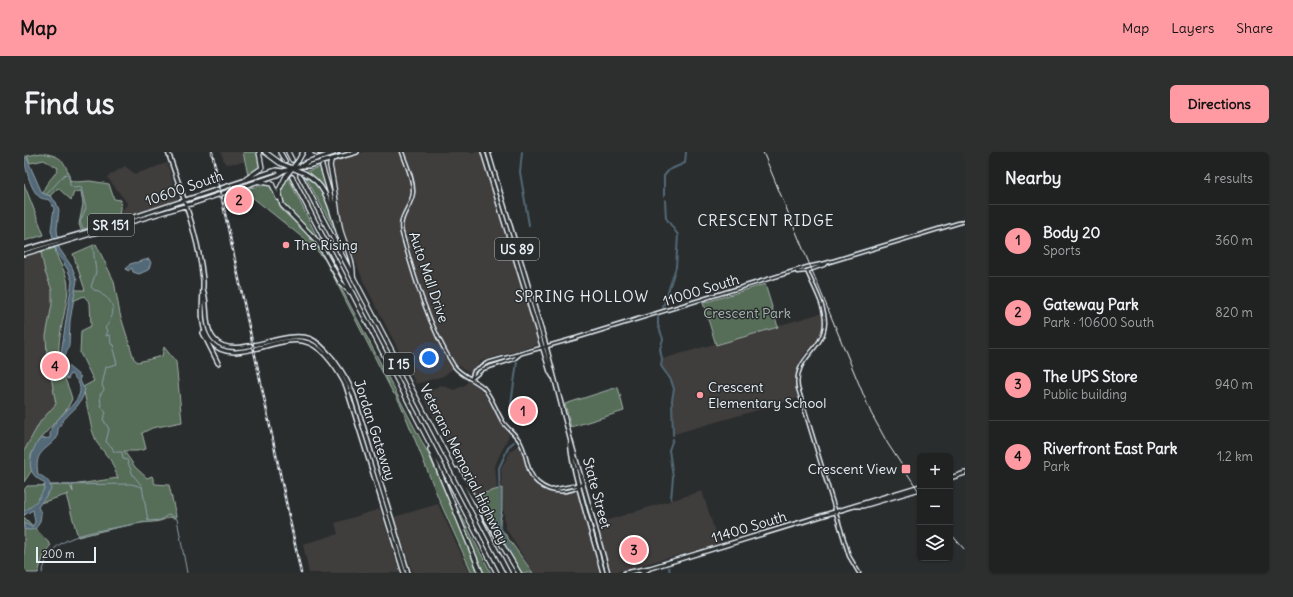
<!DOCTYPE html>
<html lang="en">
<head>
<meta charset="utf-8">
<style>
	:root { --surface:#202222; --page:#2d2f2f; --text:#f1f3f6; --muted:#a2a4a5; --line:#3d3f40; --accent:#ff9aa2 }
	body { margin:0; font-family:Delius,sans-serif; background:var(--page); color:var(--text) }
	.controls { position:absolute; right:12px; bottom:12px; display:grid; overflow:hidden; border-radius:6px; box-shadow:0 1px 3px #0004 }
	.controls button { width:36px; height:36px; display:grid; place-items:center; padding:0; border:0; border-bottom:1px solid var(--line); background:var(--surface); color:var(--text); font:20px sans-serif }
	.scale { position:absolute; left:12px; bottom:10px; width:60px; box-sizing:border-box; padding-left:4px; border:2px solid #e8f1f8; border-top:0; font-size:11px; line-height:14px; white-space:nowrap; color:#e8f1f8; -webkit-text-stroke:3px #2a2d2e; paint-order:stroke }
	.you { position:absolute; left:405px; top:206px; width:14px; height:14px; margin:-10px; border:3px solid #fff; border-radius:50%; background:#1a73e8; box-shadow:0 0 0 6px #1a73e833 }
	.badge { display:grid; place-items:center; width:26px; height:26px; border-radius:50%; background:var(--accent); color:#111; font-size:13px; font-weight:700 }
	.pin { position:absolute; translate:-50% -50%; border:2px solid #fff; box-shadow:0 1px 4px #0006 }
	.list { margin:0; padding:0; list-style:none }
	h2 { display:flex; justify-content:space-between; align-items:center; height:52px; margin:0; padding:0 16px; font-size:17px }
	h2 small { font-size:13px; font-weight:400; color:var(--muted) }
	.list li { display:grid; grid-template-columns:26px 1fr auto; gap:12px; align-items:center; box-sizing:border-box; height:72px; padding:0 16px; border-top:1px solid var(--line) }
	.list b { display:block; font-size:15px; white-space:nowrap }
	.list p { margin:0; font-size:13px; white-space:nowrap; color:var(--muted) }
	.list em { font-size:13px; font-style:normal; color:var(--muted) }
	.icon { flex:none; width:22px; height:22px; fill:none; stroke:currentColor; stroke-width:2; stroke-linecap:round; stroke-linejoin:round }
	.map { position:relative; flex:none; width:941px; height:421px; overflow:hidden; border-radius:6px }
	header { display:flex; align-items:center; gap:24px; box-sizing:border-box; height:56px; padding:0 20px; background:var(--accent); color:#111 }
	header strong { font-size:19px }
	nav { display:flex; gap:22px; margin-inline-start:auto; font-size:14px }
	.intro { display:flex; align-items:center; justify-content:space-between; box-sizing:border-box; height:96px; padding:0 24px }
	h1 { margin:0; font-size:28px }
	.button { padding:10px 18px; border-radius:6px; background:var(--accent); color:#111; font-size:14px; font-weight:700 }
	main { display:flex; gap:24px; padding:0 24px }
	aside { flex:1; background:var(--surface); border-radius:6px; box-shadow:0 1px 3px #0004 }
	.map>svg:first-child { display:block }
	.built { fill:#403c3c }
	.green { fill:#576d59; stroke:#a0afa8 }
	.water { fill:#526977; stroke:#8e9fab }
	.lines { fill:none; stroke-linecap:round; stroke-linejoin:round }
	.stream { stroke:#8e9fab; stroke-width:1 }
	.canal { stroke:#526977; stroke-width:2 }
	.highway-tunnel { stroke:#464a4c; stroke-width:3.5; stroke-dasharray:3.5 2; stroke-linecap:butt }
	.minor-casing { stroke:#e8f1f8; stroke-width:5 }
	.major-casing { stroke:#e8f1f8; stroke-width:6 }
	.highway-casing { stroke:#e8f1f8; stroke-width:6 }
	.minor { stroke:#2a2d2e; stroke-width:2 }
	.major { stroke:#2a2d2e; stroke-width:3 }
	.highway { stroke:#2a2d2e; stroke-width:3.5 }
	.tram { stroke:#e8f1f8; stroke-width:1 }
	.rail-casing { stroke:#e8f1f8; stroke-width:2.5 }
	.rail { stroke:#2a2d2e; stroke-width:1; stroke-dasharray:3; stroke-linecap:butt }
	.major-bridge-casing { stroke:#e8f1f8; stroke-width:6; stroke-linecap:butt }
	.highway-bridge-casing { stroke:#e8f1f8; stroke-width:6; stroke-linecap:butt }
	.major-bridge { stroke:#2a2d2e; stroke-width:3 }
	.highway-bridge { stroke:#2a2d2e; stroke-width:3.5 }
	.poi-dot { fill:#ff9aa2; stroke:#2a2d2e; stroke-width:1.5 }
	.labels { text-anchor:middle; stroke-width:3; stroke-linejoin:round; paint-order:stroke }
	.shield { fill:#2a2d2e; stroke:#afb6bb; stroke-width:1 }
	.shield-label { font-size:13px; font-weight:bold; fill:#e8f1f8 }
	.street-label { font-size:14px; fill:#e8f1f8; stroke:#2a2d2e }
	.poi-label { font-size:14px; fill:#e8f1f8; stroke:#2a2d2e; text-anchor:start }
	.park-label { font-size:14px; fill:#a7b6b0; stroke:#2a2d2e }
	.neighbourhood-label { font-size:15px; letter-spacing:1px; fill:#e8f1f8; stroke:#2a2d2e }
</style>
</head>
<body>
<header>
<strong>Map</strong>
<nav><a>Map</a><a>Layers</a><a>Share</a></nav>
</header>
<div class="intro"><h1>Find us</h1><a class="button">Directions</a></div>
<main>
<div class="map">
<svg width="941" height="421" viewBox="0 0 941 421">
	<rect width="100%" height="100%" fill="#2a2d2e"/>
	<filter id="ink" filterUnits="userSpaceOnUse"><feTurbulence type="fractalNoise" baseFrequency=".025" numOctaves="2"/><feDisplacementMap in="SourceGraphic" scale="8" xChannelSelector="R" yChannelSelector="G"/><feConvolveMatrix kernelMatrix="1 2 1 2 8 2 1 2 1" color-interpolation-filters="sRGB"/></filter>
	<g filter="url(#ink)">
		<path class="built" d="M 197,0 L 219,0 L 220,10 L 203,12 L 200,9 Z
			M 340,0 L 457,0 L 516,192 L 457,209 L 446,221 L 434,213 L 419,224 L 392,232 L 340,131 L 318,73 L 300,13 Z
			M 143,11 L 154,47 L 100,66 L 97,59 L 104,52 L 83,25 L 101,14 L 111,22 Z
			M 17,100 L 21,120 L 28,138 L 28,152 L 22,184 L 23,203 L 32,252 L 16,270 L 0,299 L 0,105 Z
			M 798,161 L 799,173 L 795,186 L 780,203 L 773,217 L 771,227 L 775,246 L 650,282 L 648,248 L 650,237 L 647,228 L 637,214 L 638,207 Z
			M 444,229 L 452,233 L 459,240 L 485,283 L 471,313 L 473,337 L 450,344 L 398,243 L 417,233 L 430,238 L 441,233 Z
			M 495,292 L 505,325 L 515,336 L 529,341 L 554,338 L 575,421 L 509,421 L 481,375 L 477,317 L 486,300 Z
			M 678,339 L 695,392 L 588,421 L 571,372 Z
			M 414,352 L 446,421 L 389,421 L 370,365 Z
			M 356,357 L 376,421 L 285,421 L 279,392 L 314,382 L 311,371 Z"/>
		<path class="green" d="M 219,0 L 233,0 L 236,14 L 234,18 L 224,23 Z
			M 17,1 C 37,4 41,7 46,28 L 52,30 L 66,29 L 85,32 L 90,47 L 97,48 L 95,65 L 96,66 L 57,78 L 55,72 L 59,52 L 57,39 L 50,40 L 47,48 L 34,36 L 26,44 L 19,42 C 19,32 31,25 34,16 L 20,8 L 6,11 L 3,4 Z
			M 296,15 L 304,41 L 291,26 L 280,20 Z
			M 281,24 C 304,36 306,63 315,86 Z
			M 264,25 L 295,89 C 280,71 243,50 264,25 Z
			M 0,32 L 20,83 L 0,89 Z
			M 246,32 L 257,57 L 280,79 L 295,97 L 315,132 L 405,303 L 437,377 L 454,421 L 448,421 L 416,350 L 377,253 L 371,242 L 369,241 L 301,108 L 289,94 L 223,41 L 223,38 L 225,36 Z
			M 215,38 L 224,48 L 224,51 L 208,56 L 205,41 Z
			M 72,92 L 90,129 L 96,162 L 110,207 L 114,210 L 138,204 L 140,195 L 152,210 L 158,270 L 128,276 L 118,281 L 122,297 L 113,299 L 100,299 L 111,315 L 123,326 L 128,324 L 131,332 L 145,333 L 152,364 L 150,366 L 145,365 C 134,372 125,369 112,372 C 93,375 74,380 54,385 L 42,343 L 45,342 L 10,353 L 0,364 L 0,338 L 3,334 L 46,333 L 49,340 L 48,333 L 94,326 L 87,309 L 73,291 L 68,278 L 59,235 L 70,229 L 56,201 L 57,179 L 67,174 L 66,151 L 60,144 L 49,149 L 51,138 L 61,138 L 49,102 Z
			M 31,96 C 33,111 44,119 44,136 C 43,159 33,182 35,206 C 36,219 45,234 48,247 L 43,257 L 15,288 L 7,303 L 8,318 L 0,330 L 0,299 L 16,270 L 32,252 L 23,203 L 22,184 L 28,152 L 28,138 L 21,120 L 17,100 Z
			M 741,132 L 754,175 L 692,193 L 679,151 Z
			M 594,235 L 600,259 L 547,275 L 541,252 Z
			M 478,336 L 478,358 L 476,369 L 476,375 L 509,421 L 498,421 L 450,344 Z
			M 425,340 L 467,421 L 460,421 Z
			M 0,365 L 27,393 L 21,400 L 14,421 L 0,421 Z"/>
		<path class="water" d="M 0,0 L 18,41 L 26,44 L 32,50 L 35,58 L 33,77 L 35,96 L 48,115 L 53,128 L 46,169 L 45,194 L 39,210 L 57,225 L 55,226 L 59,235 L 61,237 C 56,259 44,258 35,275 C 33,279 34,282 33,286 C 20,300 10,300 14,322 C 21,326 26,328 27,337 L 14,355 L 17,361 C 17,372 12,381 0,377 L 0,371 L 8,375 L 11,370 L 9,358 L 0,363 L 0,359 C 9,355 20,342 21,332 C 18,328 14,328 11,324 C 1,314 9,295 16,287 L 26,286 C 26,280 27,276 31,271 C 41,257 71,242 47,222 L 45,223 L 45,226 L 43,227 L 42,226 L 36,208 L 48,129 L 44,118 L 33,101 L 27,78 L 30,56 L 25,48 C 22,47 19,47 17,46 C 6,40 0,11 0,0 Z
			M 125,107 L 127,111 L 124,118 L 115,122 L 109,120 L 108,116 L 104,119 L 102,117 L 106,112 Z"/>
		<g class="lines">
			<path class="stream" d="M 22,43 L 41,22 L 45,24 L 46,33 L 50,36 L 57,35 L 62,56 L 56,70 L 60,78
				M 69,95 L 72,120 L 67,135 L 70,138 L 75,139 C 78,144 82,144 85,148 C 93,157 87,169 81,176 L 84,179 L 82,184 L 86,183 L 87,192 L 91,194 L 89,197 L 93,212 L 82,215 L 78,233 L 80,238 L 76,243 L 77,254 L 82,261 L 79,267 L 85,277 L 82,290 L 88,295 L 90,300 L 98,300 L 99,307 L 103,308 L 109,323 L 118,334 L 124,369 L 137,368 L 145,362 L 153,367 L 163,421
				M 26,333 L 107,332 L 118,335
				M 116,371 L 120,369
				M 23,406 C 37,379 87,378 115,371
				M 18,421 L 22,409"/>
			<path class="canal" d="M 498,0 L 496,20 L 505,73
				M 640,44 L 640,24 L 645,18 L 661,11 L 662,0
				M 639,155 L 652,115 L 654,83 L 642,66 L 641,48
				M 634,165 L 634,173 L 639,187 L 636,197 L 638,207 L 637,214 L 647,228 L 650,237 L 648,248 L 649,283
				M 487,267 L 486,259 L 493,210
				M 647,347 L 649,325 L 645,298 L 649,287
				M 487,404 L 488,400 L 473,370 L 476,357 L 475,316 L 485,294 L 490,290
				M 645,416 L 646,421"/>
			<path class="highway-tunnel" d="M 293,0 L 298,14"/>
			<defs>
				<path id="minor" d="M 378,0 C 382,12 390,28 389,41 C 387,56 374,64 378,81 C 390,125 405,175 430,214 C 437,224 450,227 459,235 C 468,245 472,259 479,270 C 483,276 490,281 495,288 C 504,301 501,320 514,331 C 527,342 546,342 559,332
					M 783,119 C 789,134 801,153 801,171 C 800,199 769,205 774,236 L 825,404 L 835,421
					M 773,120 L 783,119 L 800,113 L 802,111 L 941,69
					M 447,227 L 450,219 L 463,211 L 552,186 L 783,115 L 802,111
					M 447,227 L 459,217 L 490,207 L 496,202
					M 527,338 L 559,332"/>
				<path id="major" d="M 144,0 C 158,42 175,85 179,128 C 180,147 173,174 187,190 C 210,217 256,179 285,191 C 301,197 315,220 322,234 L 380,421
					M 459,0 L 526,220 L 529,225
					M 464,0 L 521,190 L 547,290 L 584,421
					M 277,14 L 284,14 L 333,0
					M 277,14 L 283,10 L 313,0
					M 0,98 L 77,76 L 240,22 L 252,18 L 259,19
					M 0,102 L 167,52 L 253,23 L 259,19
					M 179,137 C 185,152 179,174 190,187 C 209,211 259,176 287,187 C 296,191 303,200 309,207 C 318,219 325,230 330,244 L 384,421
					M 179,181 L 194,211
					M 547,290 C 543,304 574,401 579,421
					M 926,326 L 941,321
					M 830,354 L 839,354 L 896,337
					M 601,421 L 626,416
					M 618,421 L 626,416 L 896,334"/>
				<path id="highway" d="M 241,0 L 256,11
					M 256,0 L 261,9
					M 264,0 L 268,8
					M 291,0 L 303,0
					M 307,8 L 306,14 C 311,35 312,57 317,79 C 321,93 330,109 329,124
					M 274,9 L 279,0
					M 298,14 L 313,66
					M 280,21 C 307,34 308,66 318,90
					M 276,23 L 484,421
					M 262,24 L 255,38 L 258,53 L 294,90 L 317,131 L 326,140
					M 268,25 L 473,421
					M 222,27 L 238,16 L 235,0
					M 233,29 L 248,32 L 254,46
					M 406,297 L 457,421
					M 433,318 L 495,421"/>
			</defs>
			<use href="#minor" class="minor-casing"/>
			<use href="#major" class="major-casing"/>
			<use href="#highway" class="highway-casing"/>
			<use href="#minor" class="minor"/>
			<use href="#major" class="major"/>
			<use href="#highway" class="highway"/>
			<path class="tram" d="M 739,0 L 847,261 L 864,292 L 896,341
				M 926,381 L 941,398"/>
			<defs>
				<path id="rail" d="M 188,0 L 277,421"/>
			</defs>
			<use href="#rail" class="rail-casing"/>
			<use href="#rail" class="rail"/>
			<defs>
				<path id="major-bridge" d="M 259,19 L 277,14"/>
				<path id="highway-bridge" d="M 256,11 L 280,21
					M 262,24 L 274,9"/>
			</defs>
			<use href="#major-bridge" class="major-bridge-casing"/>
			<use href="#highway-bridge" class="highway-bridge-casing"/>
			<use href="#major-bridge" class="major-bridge"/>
			<use href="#highway-bridge" class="highway-bridge"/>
		</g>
	</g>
	<g class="poi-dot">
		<circle cx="262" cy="93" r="4"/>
		<circle cx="676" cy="243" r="4"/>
		<rect x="877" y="312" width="10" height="10" rx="2"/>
	</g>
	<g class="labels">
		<g class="shield">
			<rect x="64" y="62" width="46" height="22" rx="3"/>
			<rect x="471" y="86" width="44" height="22" rx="3"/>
			<rect x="360" y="201" width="30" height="22" rx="3"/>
		</g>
		<g class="shield-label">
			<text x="87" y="78">SR 151</text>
			<text x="493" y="102">US 89</text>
			<text x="375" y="217">I 15</text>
		</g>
		<g class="street-label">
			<text transform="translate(160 36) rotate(-19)" y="5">10600 South</text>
			<text transform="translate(405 125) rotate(71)" y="5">Auto Mall Drive</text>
			<text transform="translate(677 138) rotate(-17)" y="5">11000 South</text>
			<text transform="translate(351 278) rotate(72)" y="5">Jordan Gateway</text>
			<text transform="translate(440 312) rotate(63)" y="5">Veterans Memorial Highway</text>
			<text transform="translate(573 341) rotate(75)" y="5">State Street</text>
			<text transform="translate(725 375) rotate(-17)" y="5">11400 South</text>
		</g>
		<g class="poi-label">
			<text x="270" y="98">The Rising</text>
			<text x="684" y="240">Crescent<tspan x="684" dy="16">Elementary School</tspan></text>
			<text x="873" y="322" text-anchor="end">Crescent View</text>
		</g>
		<g class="park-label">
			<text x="723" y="166">Crescent Park</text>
		</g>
		<g class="neighbourhood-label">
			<text x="742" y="74">CRESCENT RIDGE</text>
			<text x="558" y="150">SPRING HOLLOW</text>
		</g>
	</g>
</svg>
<div class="controls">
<button>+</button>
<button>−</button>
<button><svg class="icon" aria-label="layers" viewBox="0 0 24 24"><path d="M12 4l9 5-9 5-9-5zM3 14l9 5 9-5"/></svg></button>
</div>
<div class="scale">200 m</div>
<div class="you"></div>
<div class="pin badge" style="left:499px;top:259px">1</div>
<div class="pin badge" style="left:215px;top:48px">2</div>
<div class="pin badge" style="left:610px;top:398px">3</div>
<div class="pin badge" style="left:31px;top:214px">4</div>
</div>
<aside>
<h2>Nearby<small>4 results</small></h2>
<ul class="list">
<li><span class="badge">1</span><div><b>Body 20</b><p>Sports</p></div><em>360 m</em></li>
<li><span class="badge">2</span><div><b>Gateway Park</b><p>Park · 10600 South</p></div><em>820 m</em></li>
<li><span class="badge">3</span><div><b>The UPS Store</b><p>Public building</p></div><em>940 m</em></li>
<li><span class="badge">4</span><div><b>Riverfront East Park</b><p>Park</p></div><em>1.2 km</em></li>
</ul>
</aside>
</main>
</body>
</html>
